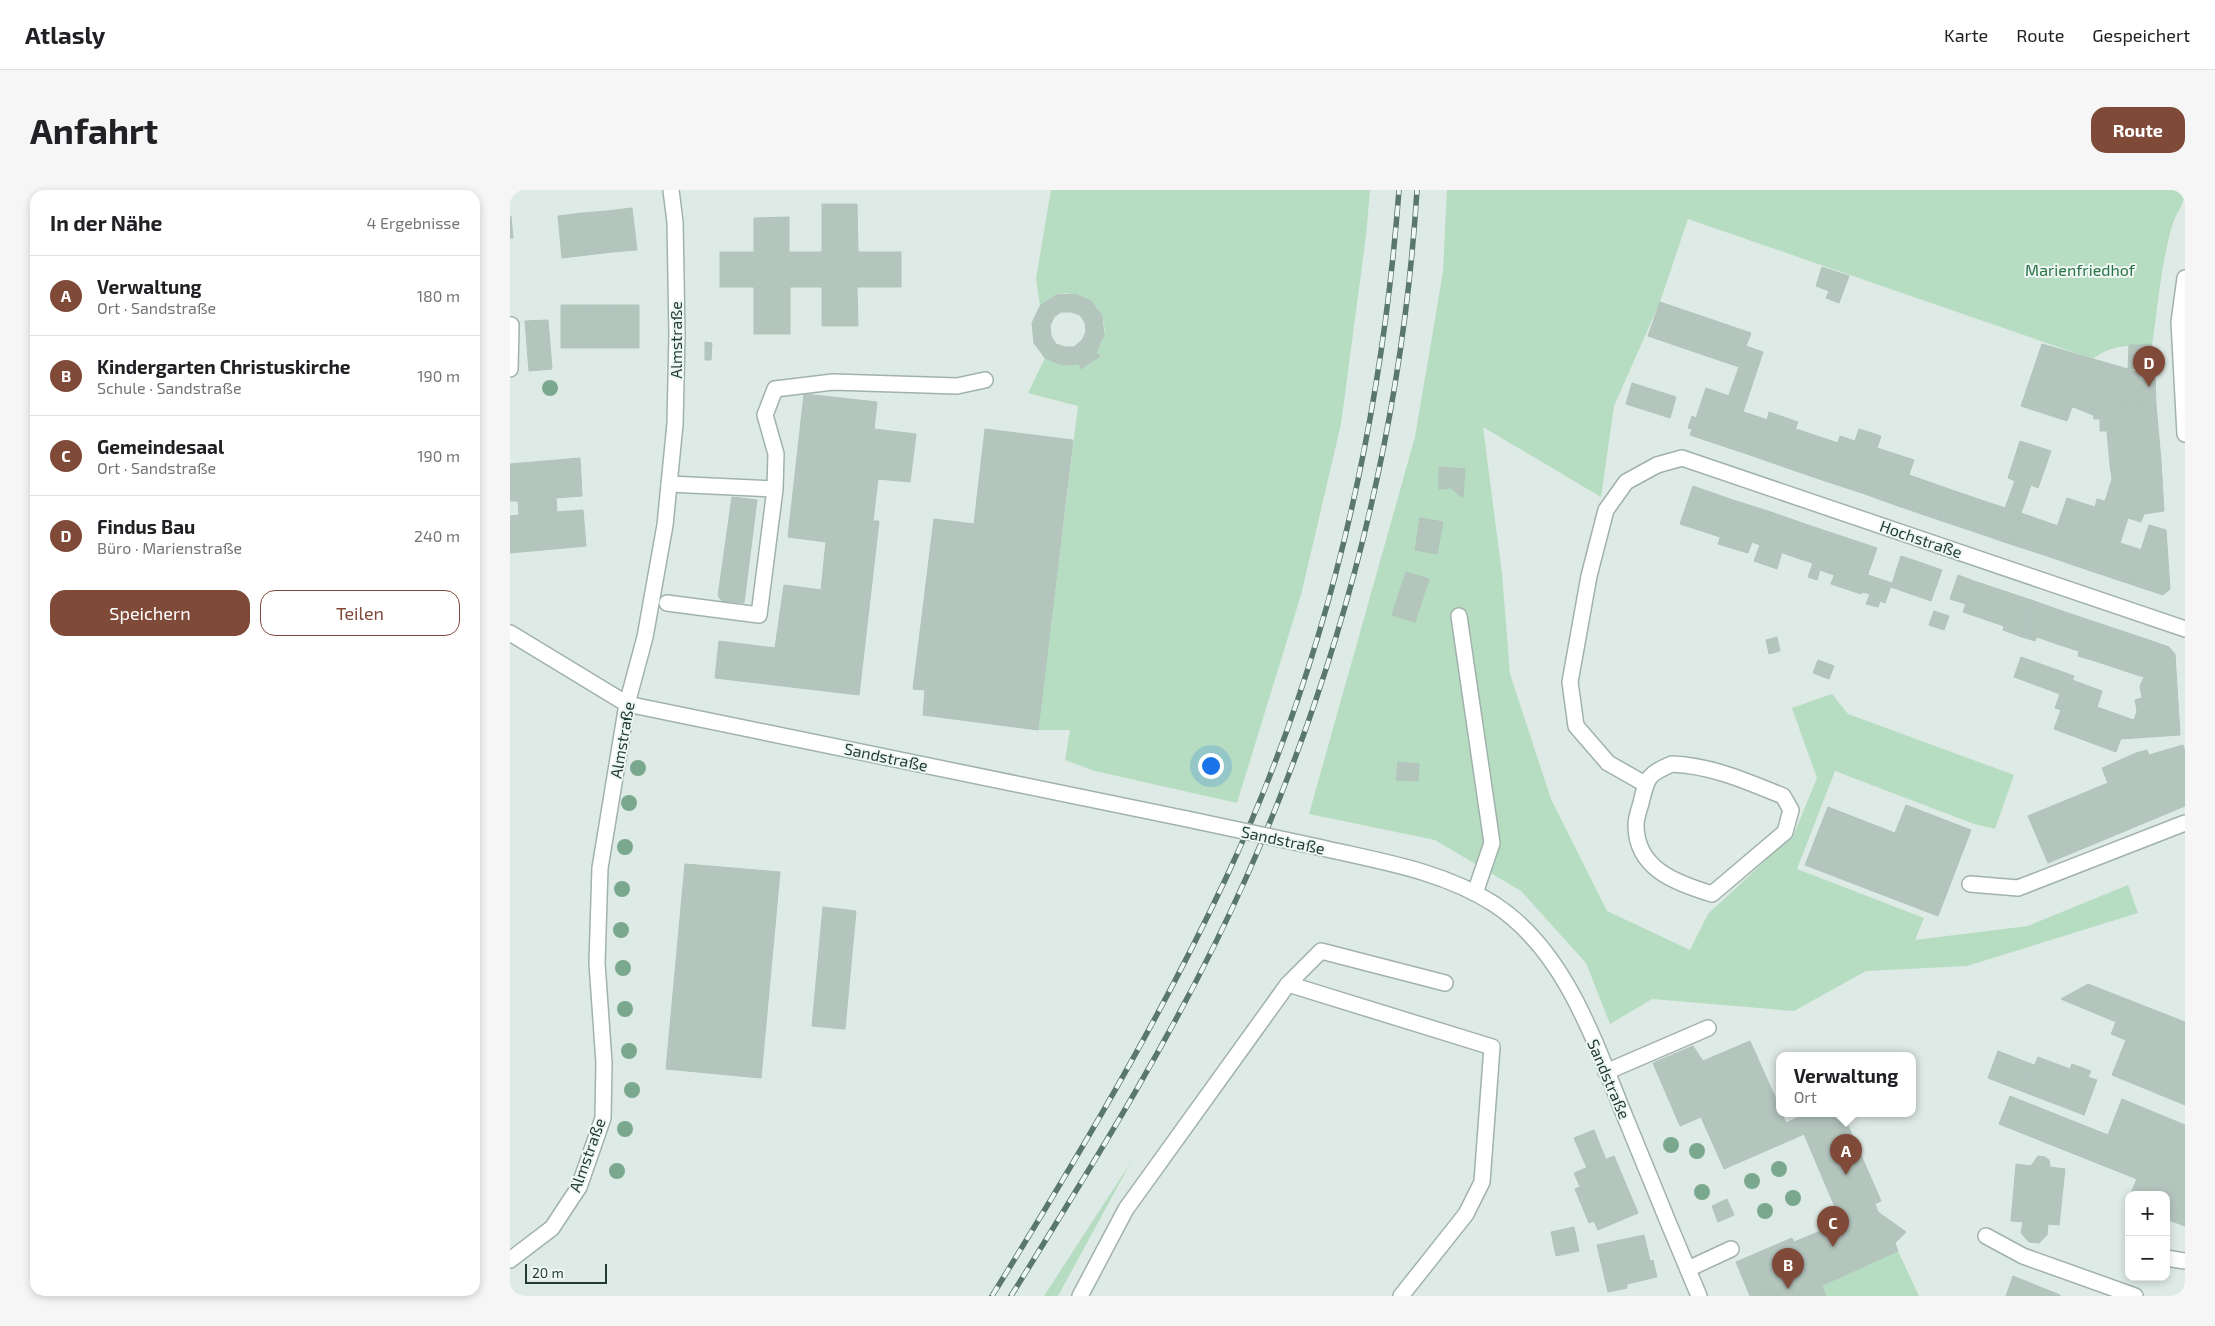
<!DOCTYPE html>
<html lang="de">
<head>
<meta charset="utf-8">
<style>
	:root { --surface:#fff; --page:#f6f6f6; --text:#202124; --muted:#757577; --line:#e0e0e0; --accent:#804a39 }
	body { margin:0; font-family:"Exo 2",sans-serif; background:var(--page); color:var(--text) }
	.controls { position:absolute; right:15px; bottom:15px; display:grid; overflow:hidden; border-radius:10px; box-shadow:0 2px 8px #0003 }
	.controls button { width:45px; height:45px; display:grid; place-items:center; padding:0; border:0; border-bottom:1px solid var(--line); background:var(--surface); color:var(--text); font:25px sans-serif }
	.scale { position:absolute; left:15px; bottom:12px; width:82px; box-sizing:border-box; padding-left:5px; border:2px solid #1f3a33; border-top:0; font-size:14px; line-height:18px; white-space:nowrap; color:#1f3a33; -webkit-text-stroke:4px #eff7f3; paint-order:stroke }
	.you { position:absolute; left:700px; top:575px; width:18px; height:18px; margin:-12px; border:4px solid #fff; border-radius:50%; background:#1a73e8; box-shadow:0 0 0 8px #1a73e833 }
	.badge { display:grid; place-items:center; width:32px; height:32px; border-radius:50%; background:var(--accent); color:#fff; font-size:16px; font-weight:700 }
	.pin { position:absolute; translate:-50% -41px; filter:drop-shadow(0 1px 2px #0008) }
	.pin::after { content:''; position:absolute; top:26px; width:18px; height:15px; background:inherit; clip-path:polygon(0 0,100% 0,50% 100%) }
	.popup { position:absolute; left:1266px; top:862px; width:140px; height:65px; box-sizing:border-box; display:grid; place-content:center; border-radius:10px; background:var(--surface); filter:drop-shadow(0 1px 4px #0005); font-size:16px; white-space:nowrap; color:var(--muted) }
	.popup b { font-size:19px; color:var(--text) }
	.popup::after { content:''; position:absolute; left:50%; top:100%; margin-left:-10px; border:10px solid transparent; border-top-color:var(--surface) }
	.list { margin:0; padding:0; list-style:none }
	h2 { display:flex; justify-content:space-between; align-items:center; height:65px; margin:0; padding:0 20px; font-size:21px }
	h2 small { font-size:16px; font-weight:400; color:var(--muted) }
	.list li { display:grid; grid-template-columns:32px 1fr auto; gap:15px; align-items:center; box-sizing:border-box; height:80px; padding:0 20px; border-top:1px solid var(--line) }
	.list b { display:block; font-size:19px; white-space:nowrap }
	.list p { margin:0; font-size:16px; white-space:nowrap; color:var(--muted) }
	.list em { font-size:16px; font-style:normal; color:var(--muted) }
	.actions { display:flex; gap:10px; padding:15px 20px }
	.actions a { flex:1; padding:11px 0; border:1px solid var(--accent); border-radius:15px; text-align:center; font-size:18px; color:var(--accent) }
	.actions .main { background:var(--accent); color:#fff }
	.map { position:relative; flex:none; width:1675px; height:1106px; overflow:hidden; border-radius:15px }
	header { display:flex; align-items:center; gap:30px; box-sizing:border-box; height:70px; padding:0 25px; background:var(--surface); border-bottom:1px solid var(--line) }
	header strong { font-size:24px }
	nav { display:flex; gap:28px; margin-inline-start:auto; font-size:18px }
	.intro { display:flex; align-items:center; justify-content:space-between; box-sizing:border-box; height:120px; padding:0 30px }
	h1 { margin:0; font-size:35px }
	.button { padding:12px 22px; border-radius:15px; background:var(--accent); color:#fff; font-size:18px; font-weight:700 }
	main { display:flex; gap:30px; padding:0 30px }
	aside { flex:1; background:var(--surface); border-radius:15px; box-shadow:0 2px 8px #0003 }
	.map>svg:first-child { display:block }
	.green { fill:#b6dcc1 }
	.building { fill:#b4c5be; stroke:#b1c4bc; fill-rule:evenodd }
	.lines { fill:none; stroke-linecap:round; stroke-linejoin:round }
	.lane-casing { stroke:#a1b2ac; stroke-width:18 }
	.street-casing { stroke:#a1b2ac; stroke-width:18 }
	.lane { stroke:#fff; stroke-width:15 }
	.street { stroke:#fff; stroke-width:15 }
	.rail-casing { stroke:#59766f; stroke-width:5.5 }
	.rail { stroke:#eff7f3; stroke-width:4; stroke-dasharray:11; stroke-linecap:butt }
	.street-bridge-casing { stroke:#a1b2ac; stroke-width:18; stroke-linecap:butt }
	.street-bridge { stroke:#fff; stroke-width:15 }
	.tree { fill:#7aa88e }
	.labels { text-anchor:middle; stroke-width:4; stroke-linejoin:round; paint-order:stroke }
	.park-label { font-size:16px; fill:#297246; stroke:#eff7f3 }
	.street-label { font-size:16px; fill:#1f3a33; stroke:#eff7f3 }
</style>
</head>
<body>
<header>
<strong>Atlasly</strong>
<nav><a>Karte</a><a>Route</a><a>Gespeichert</a></nav>
</header>
<div class="intro"><h1>Anfahrt</h1><a class="button">Route</a></div>
<main>
<aside>
<h2>In der Nähe<small>4 Ergebnisse</small></h2>
<ul class="list">
<li><span class="badge">A</span><div><b>Verwaltung</b><p>Ort · Sandstraße</p></div><em>180 m</em></li>
<li><span class="badge">B</span><div><b>Kindergarten Christuskirche</b><p>Schule · Sandstraße</p></div><em>190 m</em></li>
<li><span class="badge">C</span><div><b>Gemeindesaal</b><p>Ort · Sandstraße</p></div><em>190 m</em></li>
<li><span class="badge">D</span><div><b>Findus Bau</b><p>Büro · Marienstraße</p></div><em>240 m</em></li>
</ul>
<div class="actions"><a class="main">Speichern</a><a>Teilen</a></div>
</aside>
<div class="map">
<svg width="1675" height="1106" viewBox="0 0 1675 1106">
	<rect width="100%" height="100%" fill="#deeae5"/>
	<path class="green" d="M 541,0 L 860,0 L 856,46 L 831,234 L 791,405 L 727,613 L 585,581 L 555,570 L 560,540 L 528,540 L 568,216 L 518,203 L 535,168 L 552,175 L 569,174 L 572,179 L 589,166 L 586,163 C 588,157 593,151 594,145 C 599,119 570,97 546,105 C 541,107 535,113 530,116 L 526,89 Z
		M 937,0 L 1675,0 C 1675,14 1666,23 1662,36 C 1651,74 1648,116 1642,155 C 1620,155 1600,155 1583,169 L 1178,29 L 1150,112 L 1104,216 L 1091,307 L 973,237 L 992,384 L 1000,484 L 1041,609 L 1097,721 L 1180,760 L 1198,724 L 1284,644 L 1307,588 L 1282,518 L 1322,504 L 1338,524 L 1504,585 L 1485,639 L 1464,634 L 1325,581 L 1287,679 L 1414,728 L 1405,750 L 1518,736 L 1618,695 L 1628,723 L 1457,776 L 1356,781 L 1284,821 L 1142,809 L 1100,834 L 1076,773 L 1011,701 L 925,650 L 799,624 L 905,247 L 933,82 Z
		M 621,972 L 548,1106 L 534,1106 Z
		M 1388,1061 L 1409,1106 L 1316,1106 L 1312,1096 Z"/>
	<path class="building" d="M 312,14 L 347,14 L 348,62 L 391,62 L 391,97 L 347,97 L 348,136 L 312,136 L 312,97 L 287,97 L 287,62 L 312,62 Z
		M 122,18 L 127,60 L 102,62 L 97,21 Z
		M 97,21 L 102,62 L 77,65 L 72,23 Z
		M 72,23 L 77,65 L 52,68 L 48,26 Z
		M 0,26 L 1,26 L 3,48 L 0,48 Z
		M 279,27 L 279,62 L 287,62 L 287,97 L 280,97 L 280,144 L 244,144 L 244,97 L 210,97 L 210,62 L 244,62 L 244,28 Z
		M 1312,77 L 1339,86 L 1329,113 L 1316,108 L 1319,101 L 1306,96 Z
		M 565,104 L 581,111 L 592,126 L 594,145 L 586,163 L 590,166 L 571,179 L 569,174 L 552,175 L 535,168 L 524,153 L 522,133 L 530,116 L 546,105 ZM 551,122 L 561,122 L 570,125 L 575,133 L 576,142 L 572,150 L 564,157 L 555,157 L 546,154 L 541,146 L 540,136 L 544,127 Z
		M 1150,112 L 1241,143 L 1236,156 L 1253,162 L 1233,222 L 1215,216 L 1229,177 L 1138,146 Z
		M 51,115 L 77,115 L 77,158 L 51,158 Z
		M 77,115 L 102,115 L 102,158 L 77,158 Z
		M 102,115 L 129,115 L 129,158 L 102,158 Z
		M 38,130 L 42,179 L 19,181 L 15,131 Z
		M 195,152 L 202,153 L 201,170 L 195,170 Z
		M 1532,154 L 1583,169 L 1566,218 L 1562,217 L 1557,231 L 1511,216 Z
		M 1619,155 L 1642,155 L 1641,179 L 1618,179 Z
		M 1583,169 L 1618,179 L 1610,204 L 1612,217 L 1583,219 L 1583,225 L 1566,218 Z
		M 1618,179 L 1635,185 L 1645,185 L 1646,215 L 1612,217 L 1610,204 Z
		M 1122,193 L 1166,207 L 1160,228 L 1116,214 Z
		M 1196,198 L 1219,206 L 1215,216 L 1252,228 L 1240,265 L 1180,245 L 1182,239 L 1178,238 L 1182,226 L 1186,228 Z
		M 294,204 L 367,212 L 364,239 L 406,244 L 400,292 L 368,289 L 363,331 L 369,331 L 349,505 L 205,488 L 209,451 L 265,458 L 274,395 L 311,400 L 316,352 L 278,347 Z
		M 1646,215 L 1651,271 L 1600,275 L 1597,241 L 1590,241 L 1590,229 L 1584,229 L 1583,219 Z
		M 1259,222 L 1288,232 L 1285,239 L 1289,240 L 1277,278 L 1240,265 L 1252,228 L 1257,230 Z
		M 475,239 L 563,250 L 528,540 L 413,525 L 415,500 L 403,499 L 424,329 L 464,334 Z
		M 1349,239 L 1371,246 L 1352,303 L 1315,291 L 1330,246 L 1345,251 Z
		M 1289,240 L 1328,253 L 1315,291 L 1277,278 Z
		M 1510,251 L 1541,261 L 1528,298 L 1521,295 L 1511,323 L 1495,318 L 1505,291 L 1498,288 Z
		M 1367,258 L 1404,270 L 1388,316 L 1352,303 Z
		M 70,268 L 72,306 L 46,308 L 47,322 L 73,320 L 76,356 L 0,363 L 0,326 L 9,325 L 8,311 L 0,311 L 0,274 Z
		M 1651,271 L 1654,321 L 1634,324 L 1631,332 L 1585,318 L 1587,309 L 1595,311 L 1602,289 L 1600,275 Z
		M 929,277 L 955,279 L 953,308 L 941,298 L 929,299 Z
		M 1399,285 L 1439,299 L 1429,330 L 1388,316 Z
		M 1183,296 L 1223,310 L 1210,347 L 1170,334 Z
		M 1439,299 L 1474,311 L 1465,342 L 1429,330 Z
		M 222,307 L 247,310 L 234,413 L 212,411 L 208,406 Z
		M 1557,308 L 1594,320 L 1575,379 L 1537,366 Z
		M 1223,310 L 1261,322 L 1250,355 L 1242,352 L 1238,363 L 1208,354 Z
		M 1474,311 L 1511,323 L 1500,354 L 1465,342 Z
		M 1594,320 L 1618,328 L 1610,353 L 1632,360 L 1620,394 L 1575,379 Z
		M 1261,322 L 1298,335 L 1287,368 L 1250,355 Z
		M 1511,323 L 1548,336 L 1537,366 L 1500,354 Z
		M 910,328 L 933,332 L 927,364 L 905,360 Z
		M 1298,335 L 1337,348 L 1324,385 L 1310,380 L 1307,390 L 1298,387 L 1303,373 L 1287,368 Z
		M 1639,335 L 1656,340 L 1660,399 L 1653,405 L 1620,394 Z
		M 1337,348 L 1367,358 L 1351,404 L 1321,394 Z
		M 1250,355 L 1272,362 L 1267,379 L 1244,371 Z
		M 1391,366 L 1412,373 L 1401,404 L 1381,397 Z
		M 1412,373 L 1432,380 L 1421,411 L 1401,404 Z
		M 896,382 L 919,389 L 905,432 L 882,425 Z
		M 1358,385 L 1382,393 L 1375,413 L 1370,411 L 1368,417 L 1356,414 L 1360,404 L 1352,402 Z
		M 1448,385 L 1464,391 L 1456,414 L 1440,409 Z
		M 1464,391 L 1524,411 L 1512,447 L 1493,440 L 1494,436 L 1453,422 Z
		M 1524,411 L 1561,424 L 1550,455 L 1527,447 L 1525,451 L 1512,447 Z
		M 1424,421 L 1439,426 L 1434,440 L 1419,435 Z
		M 1561,424 L 1597,436 L 1585,471 L 1568,466 L 1569,461 L 1550,455 Z
		M 1597,436 L 1636,449 L 1624,484 L 1585,471 Z
		M 1267,447 L 1270,461 L 1259,464 L 1256,450 Z
		M 1636,449 L 1659,457 L 1665,464 L 1670,545 L 1610,549 L 1618,528 L 1624,530 L 1627,521 L 1625,510 L 1632,508 L 1630,496 L 1634,487 L 1624,484 Z
		M 1511,467 L 1564,486 L 1551,520 L 1545,518 L 1550,504 L 1504,487 Z
		M 1308,470 L 1324,476 L 1319,489 L 1303,483 Z
		M 1562,490 L 1592,501 L 1587,517 L 1618,528 L 1606,562 L 1544,539 Z
		M 1673,555 L 1675,561 L 1675,616 L 1538,673 L 1518,626 L 1598,593 L 1592,578 L 1626,563 L 1637,560 L 1639,565 Z
		M 888,572 L 909,574 L 908,591 L 886,590 Z
		M 1396,615 L 1461,640 L 1428,726 L 1295,675 L 1318,617 L 1385,643 Z
		M 175,674 L 270,682 L 251,888 L 156,879 Z
		M 313,717 L 346,721 L 335,839 L 302,836 Z
		M 1578,794 L 1675,832 L 1675,915 L 1602,885 L 1616,850 L 1601,844 L 1606,832 L 1551,809 Z
		M 1240,851 L 1270,918 L 1270,924 L 1272,924 L 1283,949 L 1214,979 L 1191,927 L 1170,936 L 1143,873 L 1183,856 L 1193,871 Z
		M 1488,861 L 1524,875 L 1514,902 L 1478,888 Z
		M 1528,867 L 1560,879 L 1562,874 L 1581,881 L 1578,887 L 1587,890 L 1574,925 L 1514,902 Z
		M 1500,906 L 1598,945 L 1612,909 L 1675,935 L 1675,1036 L 1656,1029 L 1656,1005 L 1620,1005 L 1627,989 L 1489,934 Z
		M 1296,924 L 1333,924 L 1371,1011 L 1330,1029 L 1294,944 L 1283,949 L 1276,933 Z
		M 1084,940 L 1096,970 L 1077,978 L 1064,948 Z
		M 1104,966 L 1128,1023 L 1088,1040 L 1084,1031 L 1079,1033 L 1065,999 L 1070,997 L 1064,983 Z
		M 1528,966 L 1535,967 L 1539,970 L 1540,977 L 1555,979 L 1549,1035 L 1538,1034 L 1537,1045 L 1529,1053 L 1519,1052 L 1511,1043 L 1513,1032 L 1501,1031 L 1506,974 L 1521,976 Z
		M 1217,1009 L 1224,1025 L 1208,1032 L 1202,1016 Z
		M 1365,1014 L 1368,1022 L 1396,1042 L 1385,1053 L 1388,1061 L 1289,1106 L 1285,1106 L 1280,1096 L 1258,1105 L 1256,1102 L 1246,1106 L 1240,1106 L 1226,1072 L 1282,1048 L 1284,1052 L 1332,1032 L 1330,1029 Z
		M 1064,1037 L 1069,1061 L 1046,1066 L 1041,1042 Z
		M 1134,1045 L 1140,1071 L 1143,1070 L 1147,1087 L 1117,1094 L 1117,1098 L 1098,1102 L 1087,1055 Z
		M 1503,1086 L 1550,1105 L 1550,1106 L 1496,1106 Z
		M 1280,1096 L 1285,1106 L 1246,1106 L 1256,1102 L 1258,1105 Z
		M 1312,1096 L 1316,1106 L 1289,1106 Z"/>
	<g class="lines">
		<defs>
			<path id="lane" d="M 0,179 L 1,135
				M 159,294 L 265,299 L 266,264 L 255,225 L 265,199 L 323,192 L 447,196 L 475,190
				M 157,413 L 249,425 L 265,299
				M 949,426 L 982,653 L 965,703
				M 1162,574 C 1203,576 1236,591 1273,606 L 1281,620 L 1275,642 L 1202,704 C 1166,693 1126,679 1126,635 C 1126,628 1129,620 1131,613 C 1137,587 1138,584 1162,574 Z
				M 1135,594 L 1098,573 L 1066,536 L 1060,492 L 1079,386 L 1096,320 L 1116,292 L 1147,275
				M 1460,694 L 1508,698 L 1675,633
				M 778,794 L 811,761 L 935,793
				M 1096,882 L 1198,838
				M 1476,1046 L 1513,1066 L 1625,1106
				M 1656,1068 L 1675,1071
				M 1178,1079 L 1221,1059
				M 570,1106 L 616,1019 L 778,794 L 982,857 L 972,992 L 956,1024 L 891,1106"/>
			<path id="street" d="M 1675,88 L 1669,132 L 1675,244
				M 1147,275 L 1172,268 L 1675,439
				M 0,443 L 117,514 L 677,629
				M 808,657 C 868,671 931,680 984,714 C 1058,762 1086,857 1118,934 C 1141,991 1165,1049 1189,1106
				M 0,1070 L 42,1038 L 69,997 L 93,928 L 94,873 L 87,773 L 90,678 L 117,514 L 135,447 L 155,335 L 165,234 L 167,145 L 165,32 L 161,0"/>
		</defs>
		<use href="#lane" class="lane-casing"/>
		<use href="#street" class="street-casing"/>
		<use href="#lane" class="lane"/>
		<use href="#street" class="street"/>
		<defs>
			<path id="rail" d="M 482,1106 C 566,970 648,833 716,688 C 817,472 871,237 889,0
				M 501,1106 C 585,971 671,834 736,688 C 833,470 892,239 907,0"/>
		</defs>
		<use href="#rail" class="rail-casing"/>
		<use href="#rail" class="rail"/>
		<defs>
			<path id="street-bridge" d="M 677,629 L 808,657"/>
		</defs>
		<use href="#street-bridge" class="street-bridge-casing"/>
		<use href="#street-bridge" class="street-bridge"/>
	</g>
	<g class="tree">
		<circle cx="40" cy="198" r="8"/>
		<circle cx="128" cy="578" r="8"/>
		<circle cx="119" cy="613" r="8"/>
		<circle cx="115" cy="657" r="8"/>
		<circle cx="112" cy="699" r="8"/>
		<circle cx="111" cy="740" r="8"/>
		<circle cx="113" cy="778" r="8"/>
		<circle cx="115" cy="819" r="8"/>
		<circle cx="119" cy="861" r="8"/>
		<circle cx="122" cy="900" r="8"/>
		<circle cx="115" cy="939" r="8"/>
		<circle cx="1161" cy="955" r="8"/>
		<circle cx="1187" cy="961" r="8"/>
		<circle cx="1269" cy="979" r="8"/>
		<circle cx="107" cy="981" r="8"/>
		<circle cx="1242" cy="991" r="8"/>
		<circle cx="1192" cy="1002" r="8"/>
		<circle cx="1283" cy="1008" r="8"/>
		<circle cx="1255" cy="1021" r="8"/>
	</g>
	<g class="labels">
		<g class="park-label">
			<text x="1570" y="86">Marienfriedhof</text>
		</g>
		<g class="street-label">
			<text transform="translate(166 150) rotate(-90)" y="6">Almstraße</text>
			<text transform="translate(1411 349) rotate(19)" y="6">Hochstraße</text>
			<text transform="translate(112 550) rotate(-80)" y="6">Almstraße</text>
			<text transform="translate(376 567) rotate(12)" y="6">Sandstraße</text>
			<text transform="translate(773 650) rotate(12)" y="6">Sandstraße</text>
			<text transform="translate(1099 889) rotate(67)" y="6">Sandstraße</text>
			<text transform="translate(77 965) rotate(-70)" y="6">Almstraße</text>
		</g>
	</g>
</svg>
<div class="controls">
<button>+</button>
<button>−</button>
</div>
<div class="scale">20 m</div>
<div class="you"></div>
<div class="pin badge" style="left:1336px;top:985px">A</div>
<div class="popup"><b>Verwaltung</b>Ort</div>
<div class="pin badge" style="left:1278px;top:1099px">B</div>
<div class="pin badge" style="left:1323px;top:1057px">C</div>
<div class="pin badge" style="left:1639px;top:197px">D</div>
</div>
</main>
</body>
</html>
